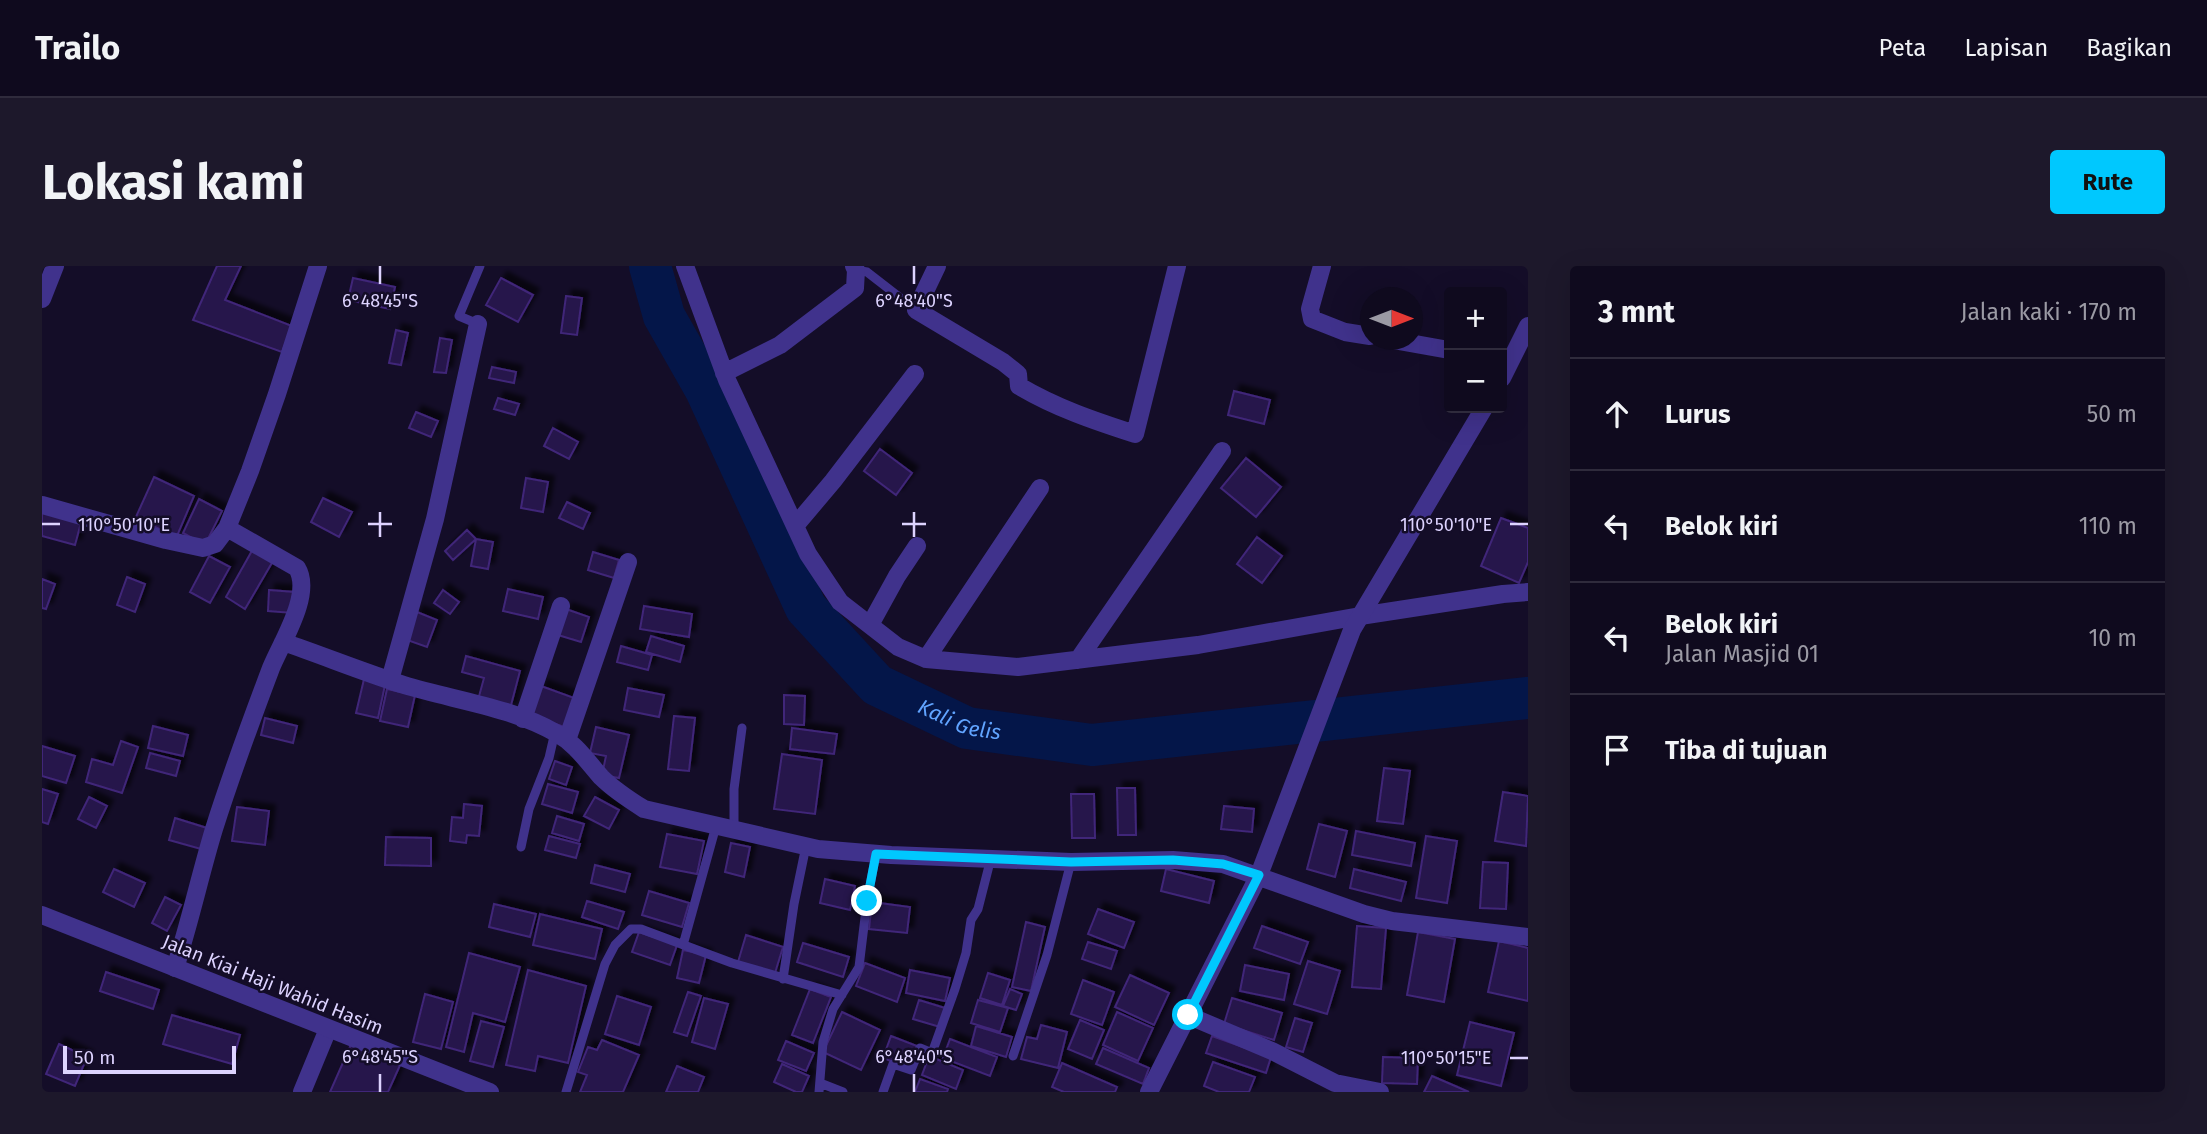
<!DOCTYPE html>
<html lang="id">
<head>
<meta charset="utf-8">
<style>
	:root { --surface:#0f0a1e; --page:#1d182b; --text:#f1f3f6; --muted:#9b9aa4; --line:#2f2b3c; --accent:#00c8fe }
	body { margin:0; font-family:"Fira Sans",sans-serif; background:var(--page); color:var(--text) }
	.controls { position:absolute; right:21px; top:21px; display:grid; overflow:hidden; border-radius:7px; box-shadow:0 7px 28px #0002 }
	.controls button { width:63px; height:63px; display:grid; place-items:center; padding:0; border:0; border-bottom:2px solid var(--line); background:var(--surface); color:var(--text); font:35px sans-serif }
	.compass { position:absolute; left:1318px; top:21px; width:63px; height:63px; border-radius:50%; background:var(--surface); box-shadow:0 7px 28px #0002; rotate:90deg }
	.scale { position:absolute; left:21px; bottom:18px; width:173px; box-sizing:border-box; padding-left:7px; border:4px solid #ddd3ff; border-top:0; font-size:19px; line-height:24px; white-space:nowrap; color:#ddd3ff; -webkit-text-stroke:5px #140d28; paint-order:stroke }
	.stop { position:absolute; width:21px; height:21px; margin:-16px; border:5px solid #00c8fe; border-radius:50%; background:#fff }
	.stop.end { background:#00c8fe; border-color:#fff; box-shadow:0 2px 7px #0008 }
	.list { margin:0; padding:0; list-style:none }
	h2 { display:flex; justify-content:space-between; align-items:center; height:91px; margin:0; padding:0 28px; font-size:30px }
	h2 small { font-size:23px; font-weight:400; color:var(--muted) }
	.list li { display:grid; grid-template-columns:46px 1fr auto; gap:21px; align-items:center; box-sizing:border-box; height:112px; padding:0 28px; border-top:2px solid var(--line) }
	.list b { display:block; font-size:26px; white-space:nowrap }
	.list p { margin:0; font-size:23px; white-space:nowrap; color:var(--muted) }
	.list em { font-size:23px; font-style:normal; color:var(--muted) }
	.icon { flex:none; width:38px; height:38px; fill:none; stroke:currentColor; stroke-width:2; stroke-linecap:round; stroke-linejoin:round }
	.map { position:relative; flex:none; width:1486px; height:826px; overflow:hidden; border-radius:7px }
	header { display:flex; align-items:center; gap:42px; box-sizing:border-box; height:98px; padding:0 35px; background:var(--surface); border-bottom:2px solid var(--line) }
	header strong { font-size:33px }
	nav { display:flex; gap:38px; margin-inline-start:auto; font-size:24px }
	.intro { display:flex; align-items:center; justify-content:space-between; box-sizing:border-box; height:168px; padding:0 42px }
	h1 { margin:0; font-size:49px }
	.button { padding:18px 32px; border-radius:7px; background:var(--accent); color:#111; font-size:24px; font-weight:700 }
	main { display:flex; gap:42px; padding:0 42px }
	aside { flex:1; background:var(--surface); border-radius:7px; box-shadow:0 7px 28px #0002 }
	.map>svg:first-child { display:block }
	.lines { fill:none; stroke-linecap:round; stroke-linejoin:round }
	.river { stroke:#041649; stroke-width:42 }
	.building { fill:#27164b; stroke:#402679; stroke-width:2; filter:url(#shadow) }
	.service { stroke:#40328c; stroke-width:9 }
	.minor { stroke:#40328c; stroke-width:18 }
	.tertiary { stroke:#40328c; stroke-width:18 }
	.route { stroke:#00c8fe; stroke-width:9 }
	.ticks { fill:none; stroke:#ddd3ff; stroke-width:2.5 }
	.labels { text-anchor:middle; stroke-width:5; stroke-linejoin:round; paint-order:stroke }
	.street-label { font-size:19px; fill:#ddd3ff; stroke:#140d28 }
	.water-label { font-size:21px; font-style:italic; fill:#61a4ff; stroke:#140d28 }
	.ticks-label { font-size:18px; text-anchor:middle; fill:#ddd3ff; stroke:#140d28; stroke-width:5; stroke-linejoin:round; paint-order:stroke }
</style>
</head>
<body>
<header>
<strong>Trailo</strong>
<nav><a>Peta</a><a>Lapisan</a><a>Bagikan</a></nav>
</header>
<div class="intro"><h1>Lokasi kami</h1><a class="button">Rute</a></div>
<main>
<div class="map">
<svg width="1486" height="826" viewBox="0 0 1486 826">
	<defs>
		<filter id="shadow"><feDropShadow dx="6" dy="-6" stdDeviation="2" flood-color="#0009"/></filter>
	</defs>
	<rect width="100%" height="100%" fill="#140d28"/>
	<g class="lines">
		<path class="river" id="s1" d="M 608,0 L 622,50 L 664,124 L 764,342 L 835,419 L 925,462 L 1050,479 L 1486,432"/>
	</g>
	<path class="building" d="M 175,0 L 199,0 L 183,34 L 250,60 L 240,86 L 151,54 Z
		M 311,12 L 353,21 L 348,43 L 306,34 Z
		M 459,12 L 491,29 L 476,56 L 444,39 Z
		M 524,30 L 540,32 L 535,69 L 519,67 Z
		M 354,64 L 366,67 L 359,99 L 347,97 Z
		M 398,72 L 410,74 L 404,107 L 392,106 Z
		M 450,101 L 474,106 L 472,117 L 447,112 Z
		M 1192,125 L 1228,134 L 1222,158 L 1186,149 Z
		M 456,132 L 477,138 L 473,149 L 452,143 Z
		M 374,146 L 396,155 L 389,171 L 367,162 Z
		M 511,162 L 536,176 L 527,193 L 502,180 Z
		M 838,183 L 870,207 L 854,229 L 822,205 Z
		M 1204,192 L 1239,221 L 1214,251 L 1179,222 Z
		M 112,211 L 152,230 L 135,270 L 93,253 Z
		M 484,212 L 506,216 L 501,246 L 479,242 Z
		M 281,232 L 310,246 L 297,271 L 269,256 Z
		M 157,233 L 180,245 L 163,279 L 141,267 Z
		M 525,236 L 548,247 L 541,263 L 517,252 Z
		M 0,242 L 40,253 L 33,279 L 0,270 Z
		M 1459,252 L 1486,262 L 1486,296 L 1477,317 L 1439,300 Z
		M 425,264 L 434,273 L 411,294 L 403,285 Z
		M 1215,271 L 1240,290 L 1220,317 L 1195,298 Z
		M 434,273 L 451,276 L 446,303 L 429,300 Z
		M 211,283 L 231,295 L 203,343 L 184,331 Z
		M 551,286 L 577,294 L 572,312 L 546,304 Z
		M 167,290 L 188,301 L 168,337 L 148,326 Z
		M 85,311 L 103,318 L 93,346 L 75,339 Z
		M 0,313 L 13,318 L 4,343 L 0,342 Z
		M 466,323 L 501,331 L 496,353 L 461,345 Z
		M 227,324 L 253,326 L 251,347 L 226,345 Z
		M 401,324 L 417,336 L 408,348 L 392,337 Z
		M 602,340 L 650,348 L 647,371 L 598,363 Z
		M 524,343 L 547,351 L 539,376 L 516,369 Z
		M 375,346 L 395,354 L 385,381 L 365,374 Z
		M 609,370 L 642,380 L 638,396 L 604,386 Z
		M 579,380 L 610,389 L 606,404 L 575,396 Z
		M 424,390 L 478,405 L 468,443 L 436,434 L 442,412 L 420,406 Z
		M 323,409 L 344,414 L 336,452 L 314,447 Z
		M 499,420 L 535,433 L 525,462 L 488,449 Z
		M 586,422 L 622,429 L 617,451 L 582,444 Z
		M 345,423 L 373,429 L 366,461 L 338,455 Z
		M 742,429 L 763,430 L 762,459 L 742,458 Z
		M 632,450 L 653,452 L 647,505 L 626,503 Z
		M 223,452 L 255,460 L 251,477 L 219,469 Z
		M 111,460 L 146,469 L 141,490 L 106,482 Z
		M 554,461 L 587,469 L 577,512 L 560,509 L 564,490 L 548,487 Z
		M 750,462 L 795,468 L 792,488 L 748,483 Z
		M 79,475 L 96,481 L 80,527 L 44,516 L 50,493 L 71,499 Z
		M 0,480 L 33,490 L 24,517 L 0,510 Z
		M 108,487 L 138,495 L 134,510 L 104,502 Z
		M 740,488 L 780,494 L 773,548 L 732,543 Z
		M 513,495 L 530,501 L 524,519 L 507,513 Z
		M 1342,502 L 1368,505 L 1361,558 L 1335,555 Z
		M 506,518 L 536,526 L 530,547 L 500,538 Z
		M 1075,522 L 1093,522 L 1094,569 L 1076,569 Z
		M 0,523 L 16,528 L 6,558 L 0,556 Z
		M 1461,526 L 1486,530 L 1484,580 L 1453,575 Z
		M 1029,528 L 1052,528 L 1053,572 L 1030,572 Z
		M 47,531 L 65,540 L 54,562 L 36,553 Z
		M 553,531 L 577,544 L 567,563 L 542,550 Z
		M 422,538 L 440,540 L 437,570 L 425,569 L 424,577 L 408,575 L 410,551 L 421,552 Z
		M 1182,540 L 1212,543 L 1210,566 L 1179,563 Z
		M 195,541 L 227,545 L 223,579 L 190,575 Z
		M 515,550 L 542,558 L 537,575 L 510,567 Z
		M 133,552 L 165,562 L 159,583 L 127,574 Z
		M 1277,558 L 1305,565 L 1293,611 L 1265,603 Z
		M 1314,565 L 1373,577 L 1369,600 L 1310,589 Z
		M 625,568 L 662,575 L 655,608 L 618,601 Z
		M 507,570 L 538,578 L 534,592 L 503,584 Z
		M 1384,570 L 1415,575 L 1405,637 L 1374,632 Z
		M 344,571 L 389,572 L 389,600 L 343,599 Z
		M 689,577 L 708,581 L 702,611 L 683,606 Z
		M 1441,596 L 1466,597 L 1464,643 L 1438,642 Z
		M 553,599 L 588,608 L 583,626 L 549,617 Z
		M 72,603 L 103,617 L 92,641 L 61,626 Z
		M 1124,603 L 1172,615 L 1167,637 L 1119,625 Z
		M 1312,603 L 1364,616 L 1359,635 L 1308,622 Z
		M 783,613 L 813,620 L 808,644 L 778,637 Z
		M 607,625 L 647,637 L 640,661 L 600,649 Z
		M 123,631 L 139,639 L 125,665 L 110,657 Z
		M 545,635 L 582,646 L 576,663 L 540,651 Z
		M 830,636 L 868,641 L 865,667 L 827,663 Z
		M 452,638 L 494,648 L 488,671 L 447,661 Z
		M 1056,643 L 1092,656 L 1082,682 L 1046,668 Z
		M 498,648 L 560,663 L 553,693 L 491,679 Z
		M 984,656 L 1003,661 L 989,725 L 970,721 Z
		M 1220,660 L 1266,676 L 1258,698 L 1212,682 Z
		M 1315,660 L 1344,662 L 1339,723 L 1310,721 Z
		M 597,666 L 635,679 L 628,699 L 590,686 Z
		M 1376,666 L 1413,673 L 1402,736 L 1365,729 Z
		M 704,669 L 741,681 L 733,707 L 696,696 Z
		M 1457,675 L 1486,682 L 1486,735 L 1446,726 Z
		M 1046,676 L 1075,685 L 1069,703 L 1040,693 Z
		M 761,677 L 807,691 L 801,711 L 755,696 Z
		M 641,684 L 664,689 L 657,717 L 635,712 Z
		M 427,687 L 478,701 L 463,756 L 431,747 L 422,786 L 404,781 Z
		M 1266,695 L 1298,705 L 1285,748 L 1252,738 Z
		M 823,697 L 863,712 L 855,736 L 814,720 Z
		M 1203,699 L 1247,708 L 1242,734 L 1198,725 Z
		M 486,704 L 544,720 L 526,797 L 496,790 L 493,805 L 464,799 Z
		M 868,704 L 908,712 L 903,735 L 864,727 Z
		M 64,706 L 117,724 L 111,743 L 58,725 Z
		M 946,707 L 968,714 L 960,739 L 938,732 Z
		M 1088,709 L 1127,727 L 1112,759 L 1073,741 Z
		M 1041,714 L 1072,726 L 1060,759 L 1029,748 Z
		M 768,723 L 789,731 L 771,777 L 750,769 Z
		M 968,723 L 980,728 L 974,744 L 961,740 Z
		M 646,726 L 659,730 L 645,770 L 632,766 Z
		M 383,728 L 411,736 L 399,783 L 371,776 Z
		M 575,730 L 609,741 L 597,779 L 563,768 Z
		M 662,732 L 686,738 L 673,783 L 650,776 Z
		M 1190,732 L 1240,747 L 1232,774 L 1182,758 Z
		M 877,734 L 903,742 L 898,761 L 871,753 Z
		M 936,734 L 966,742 L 958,766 L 929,757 Z
		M 800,746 L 838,764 L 819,804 L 781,786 Z
		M 1075,746 L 1111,762 L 1096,795 L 1061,779 Z
		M 130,749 L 198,769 L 190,798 L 121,778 Z
		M 1253,752 L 1270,757 L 1261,786 L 1244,781 Z
		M 1038,754 L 1062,764 L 1050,793 L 1026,783 Z
		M 439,755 L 462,761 L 451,801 L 428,795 Z
		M 1428,756 L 1472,767 L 1459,820 L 1415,809 Z
		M 999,759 L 1025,766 L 1016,802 L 979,793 L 985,771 L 995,773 Z
		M 934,760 L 970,771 L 964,791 L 929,780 Z
		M 849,770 L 875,780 L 866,802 L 841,792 Z
		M 1170,770 L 1229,791 L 1224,807 L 1164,787 Z
		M 908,773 L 955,791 L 948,810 L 901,792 Z
		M 560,774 L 597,789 L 581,826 L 538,826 L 545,809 L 536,806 L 546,781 L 555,784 Z
		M 744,775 L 772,787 L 764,805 L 736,794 Z
		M 310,776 L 359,797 L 346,826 L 288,826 Z
		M 17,778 L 45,791 L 33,820 L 4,808 Z
		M 1061,782 L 1107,802 L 1101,818 L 1054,798 Z
		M 887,790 L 921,804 L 914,823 L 880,809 Z
		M 1341,791 L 1376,792 L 1375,818 L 1340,817 Z
		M 1171,796 L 1213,811 L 1207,826 L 1177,826 L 1162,820 Z
		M 1020,797 L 1075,821 L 1073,826 L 1022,826 L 1010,821 Z
		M 740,798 L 767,810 L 760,826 L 754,826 L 732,816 Z
		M 635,800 L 662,811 L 656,826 L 624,826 Z
		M 1390,810 L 1427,826 L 1382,826 Z
		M 878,813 L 906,823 L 905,826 L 873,826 Z"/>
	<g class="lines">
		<path class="service" d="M 814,4 L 825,6 L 874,44
			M 436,58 L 417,50 L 438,0
			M 692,563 L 692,523 L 700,462
			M 479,581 L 487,543 L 507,492 L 513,466
			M 641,679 L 674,560
			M 741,713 L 752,638 L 764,580
			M 971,790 L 1005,689 L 1029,596
			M 778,817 L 801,826
			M 524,826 L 563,698 L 573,679 L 589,663 L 599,663 L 690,697 L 800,729
			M 777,826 L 781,776 L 791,743 L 817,701 L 825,635 L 834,588
			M 841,826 L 851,798 L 869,804 L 878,782 L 890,787 L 913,723 L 924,687 L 929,654 L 936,643 L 949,592"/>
		<path class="minor" d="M 643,0 L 685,114 L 766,288 L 798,336 L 856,381 L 884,393 L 976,401 L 1156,379 L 1318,350 L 1461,328 L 1486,326
			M 895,0 L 874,44 L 961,96 L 976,108 L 977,120 C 1014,142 1053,155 1093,168 L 1135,0
			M 1280,0 L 1268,43 L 1270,53 L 1303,66 L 1328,70
			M 0,33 L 13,0
			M 1351,74 L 1407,84
			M 682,107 L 738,79 L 813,22 L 814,4 L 812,0
			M 0,239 L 124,274 L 161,282 L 173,278 L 185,262 L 208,205 L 235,128 L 276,0
			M 753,260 L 791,215 L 873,108
			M 828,359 L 855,310 L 875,280
			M 241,376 C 282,390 321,406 362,419 C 411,434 469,441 514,467 C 534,478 544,494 559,511 C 572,524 586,533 602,543 L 776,583 L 849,589 L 1029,596 L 1131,594 L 1181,598 L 1322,648 L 1350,655 L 1486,671
			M 884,393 L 998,222
			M 1036,394 L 1180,185
			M 348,414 L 393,253 L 436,58
			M 481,453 L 519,340
			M 525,474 L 586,296
			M 133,702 C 148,656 158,609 172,563 C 189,509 209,455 229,402 C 239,377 271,328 255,302 L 185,262
			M 1145,749 L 1230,785 L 1293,817 L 1338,826
			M 260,826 L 286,763"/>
		<path class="tertiary" d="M 1460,112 L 1486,60
			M 0,649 L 448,826
			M 1107,826 L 1217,609 L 1310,364 L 1442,142"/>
	</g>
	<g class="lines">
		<path class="route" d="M 825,635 L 834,588 L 1029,596 L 1131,594 L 1181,598 L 1217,609 L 1146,749"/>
	</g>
	<path class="ticks" d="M 338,0 L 338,18M 872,0 L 872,18M 338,246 L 338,271M 872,246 L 872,271M 0,258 L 18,258M 326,258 L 350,258M 860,258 L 884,258M 1468,258 L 1486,258M 1468,792 L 1486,792M 338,808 L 338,826M 872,808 L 872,826"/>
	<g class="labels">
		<g class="street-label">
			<text transform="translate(231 718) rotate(22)" y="7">Jalan Kiai Haji Wahid Hasim</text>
		</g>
		<g class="water-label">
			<text dy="7" stroke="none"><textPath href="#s1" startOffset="572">Kali Gelis</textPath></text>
		</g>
	</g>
	<g class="ticks-label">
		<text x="338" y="41">6°48'45"S</text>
		<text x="872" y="41">6°48'40"S</text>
		<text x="1404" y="265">110°50'10"E</text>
		<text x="82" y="265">110°50'10"E</text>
		<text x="338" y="797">6°48'45"S</text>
		<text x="872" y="797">6°48'40"S</text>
		<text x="1404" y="798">110°50'15"E</text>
	</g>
</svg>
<div class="controls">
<button>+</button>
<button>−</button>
</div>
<svg class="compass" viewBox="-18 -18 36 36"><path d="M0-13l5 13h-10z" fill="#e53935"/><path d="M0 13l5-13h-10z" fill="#9b9aa4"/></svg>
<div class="scale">50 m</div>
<div class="stop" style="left:1146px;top:749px"></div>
<div class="stop end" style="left:825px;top:635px"></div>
</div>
<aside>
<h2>3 mnt<small>Jalan kaki · 170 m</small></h2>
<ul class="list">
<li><svg class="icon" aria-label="ahead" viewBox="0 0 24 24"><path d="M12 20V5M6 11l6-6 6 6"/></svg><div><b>Lurus</b></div><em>50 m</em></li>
<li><svg class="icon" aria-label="left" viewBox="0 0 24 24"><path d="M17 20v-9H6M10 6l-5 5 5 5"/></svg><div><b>Belok kiri</b></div><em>110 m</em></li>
<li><svg class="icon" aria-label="left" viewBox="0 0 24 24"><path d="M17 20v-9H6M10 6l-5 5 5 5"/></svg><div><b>Belok kiri</b><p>Jalan Masjid 01</p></div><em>10 m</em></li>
<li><svg class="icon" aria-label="arrive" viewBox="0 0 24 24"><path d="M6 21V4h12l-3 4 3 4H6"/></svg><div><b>Tiba di tujuan</b></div></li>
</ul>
</aside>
</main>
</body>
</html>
